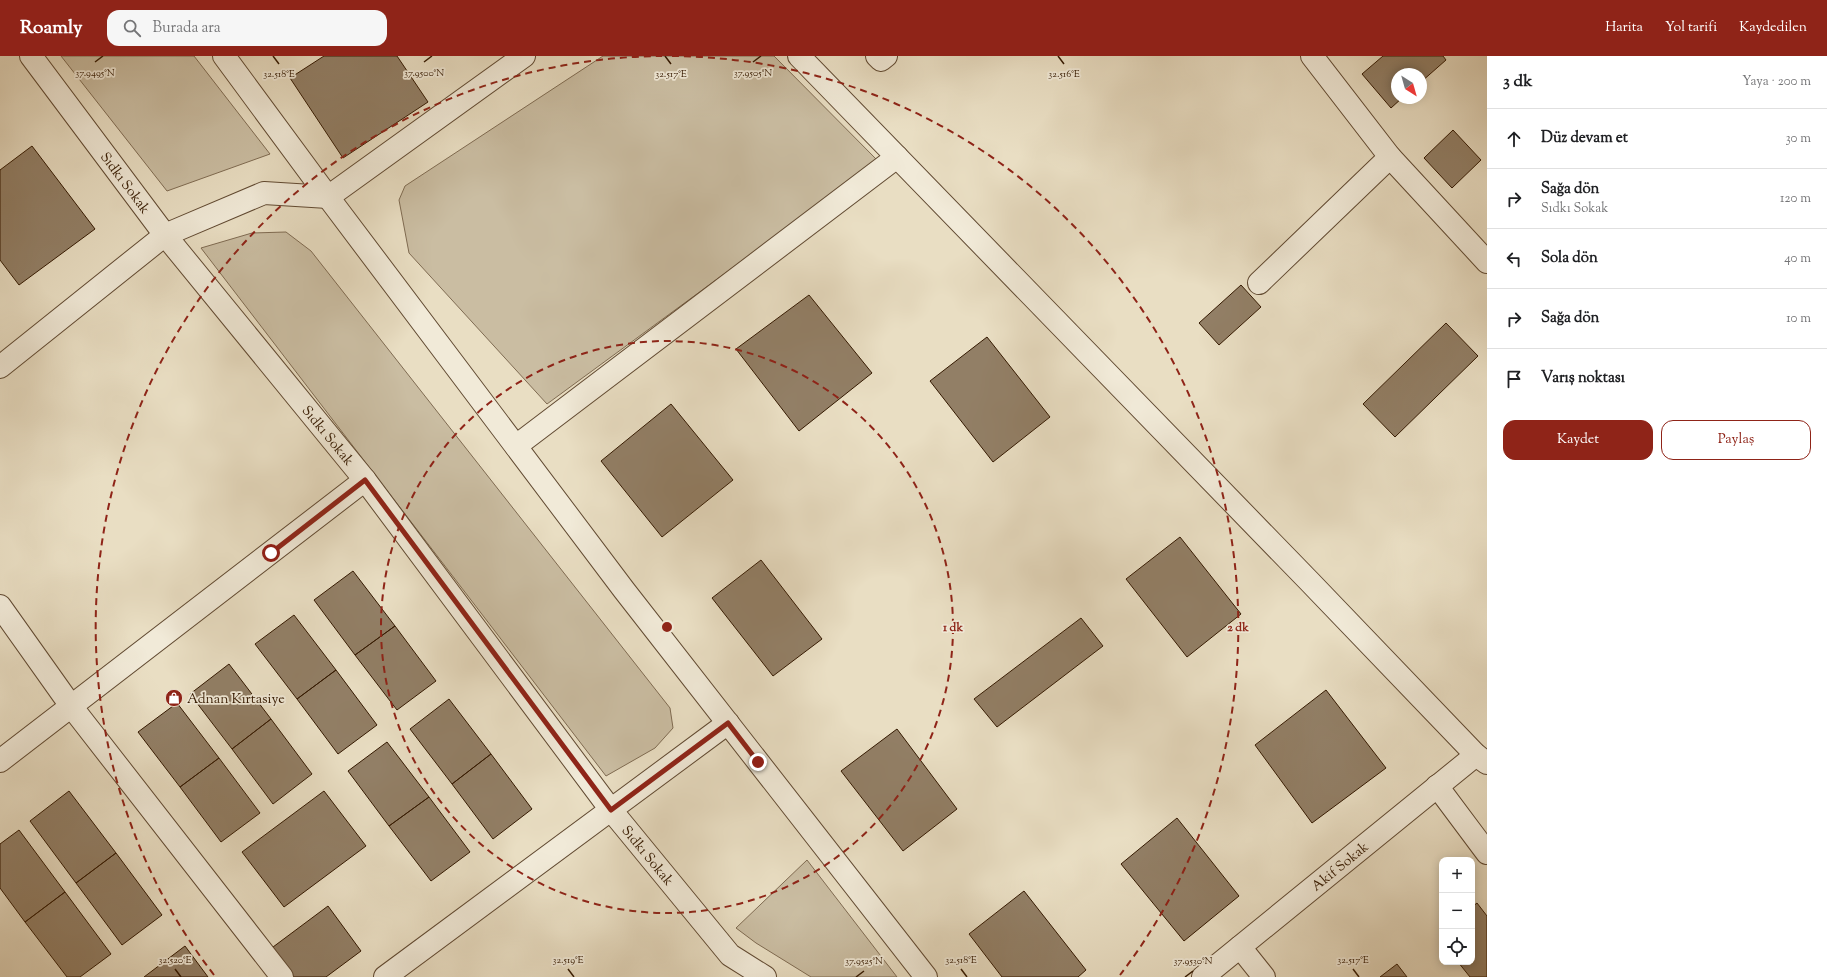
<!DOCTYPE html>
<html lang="tr">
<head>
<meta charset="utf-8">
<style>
	:root { --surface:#fff; --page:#f6f6f6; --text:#202124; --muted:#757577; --line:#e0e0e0; --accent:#8f2418 }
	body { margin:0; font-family:"Sorts Mill Goudy",serif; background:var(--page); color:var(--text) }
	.controls { position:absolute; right:12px; bottom:12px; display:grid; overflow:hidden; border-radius:8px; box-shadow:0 2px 10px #0003 }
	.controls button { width:36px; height:36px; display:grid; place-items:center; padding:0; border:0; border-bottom:1px solid var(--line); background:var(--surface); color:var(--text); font:20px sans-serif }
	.compass { position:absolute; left:1391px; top:12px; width:36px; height:36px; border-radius:50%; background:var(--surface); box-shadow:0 2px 10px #0003; rotate:143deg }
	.stop { position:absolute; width:12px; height:12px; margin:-9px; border:3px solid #8f2418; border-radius:50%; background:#fff }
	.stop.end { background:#8f2418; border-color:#fff; box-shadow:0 1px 4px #0008 }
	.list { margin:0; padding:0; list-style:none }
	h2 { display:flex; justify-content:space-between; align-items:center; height:52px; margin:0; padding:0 16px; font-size:17px }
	h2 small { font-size:13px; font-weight:400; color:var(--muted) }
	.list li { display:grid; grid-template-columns:26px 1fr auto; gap:12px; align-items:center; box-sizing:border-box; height:60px; padding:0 16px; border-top:1px solid var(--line) }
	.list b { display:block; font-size:15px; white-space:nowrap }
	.list p { margin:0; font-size:13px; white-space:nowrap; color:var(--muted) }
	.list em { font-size:13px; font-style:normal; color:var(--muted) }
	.actions { display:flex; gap:8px; padding:12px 16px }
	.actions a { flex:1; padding:9px 0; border:1px solid var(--accent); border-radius:12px; text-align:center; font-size:14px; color:var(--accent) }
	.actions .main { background:var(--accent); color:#fff }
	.icon { flex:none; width:22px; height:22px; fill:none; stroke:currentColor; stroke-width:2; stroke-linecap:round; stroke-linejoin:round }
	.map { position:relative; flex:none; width:1487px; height:921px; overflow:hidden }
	header { display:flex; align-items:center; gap:24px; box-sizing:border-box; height:56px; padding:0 20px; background:var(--accent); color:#fff }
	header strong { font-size:19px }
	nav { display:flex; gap:22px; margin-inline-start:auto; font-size:14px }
	.search { width:280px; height:36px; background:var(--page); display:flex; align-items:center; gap:10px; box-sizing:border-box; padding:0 14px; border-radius:12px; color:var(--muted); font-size:15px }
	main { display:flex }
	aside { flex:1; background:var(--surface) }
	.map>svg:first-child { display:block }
	.green { fill:#cabda2; stroke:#7f6b52 }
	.building { fill:#927f66; stroke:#341901 }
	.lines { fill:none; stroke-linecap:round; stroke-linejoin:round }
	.minor-casing { stroke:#614a32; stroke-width:24 }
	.minor { stroke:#f1ead8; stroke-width:22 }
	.route { stroke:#8f2418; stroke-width:5 }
	.ticks { fill:none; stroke:#341901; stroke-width:1.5 }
	.ring { fill:none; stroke:#8f2418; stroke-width:2; stroke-dasharray:7 5 }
	.labels { text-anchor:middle; stroke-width:3.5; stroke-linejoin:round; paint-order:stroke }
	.street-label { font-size:14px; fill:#341901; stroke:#f1ead8 }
	.poi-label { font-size:14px; fill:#341901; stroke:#f1ead8; text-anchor:start }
	.ticks-label { font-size:10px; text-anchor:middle; fill:#341901; stroke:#f1ead8; stroke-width:3.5; stroke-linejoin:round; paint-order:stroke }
	.centre { fill:#8f2418; stroke:#f1ead8; stroke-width:2 }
	.ring-label { font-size:12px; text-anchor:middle; font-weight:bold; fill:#8f2418; stroke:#f1ead8; stroke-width:3.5; stroke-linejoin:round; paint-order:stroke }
</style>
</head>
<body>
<header>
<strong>Roamly</strong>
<div class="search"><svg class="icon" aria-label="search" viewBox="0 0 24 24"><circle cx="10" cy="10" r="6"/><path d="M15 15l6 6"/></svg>Burada ara</div>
<nav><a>Harita</a><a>Yol tarifi</a><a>Kaydedilen</a></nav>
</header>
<main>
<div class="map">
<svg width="1487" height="921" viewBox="0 0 1487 921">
	<rect width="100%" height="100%" fill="#e9dec3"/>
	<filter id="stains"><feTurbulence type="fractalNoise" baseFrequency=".005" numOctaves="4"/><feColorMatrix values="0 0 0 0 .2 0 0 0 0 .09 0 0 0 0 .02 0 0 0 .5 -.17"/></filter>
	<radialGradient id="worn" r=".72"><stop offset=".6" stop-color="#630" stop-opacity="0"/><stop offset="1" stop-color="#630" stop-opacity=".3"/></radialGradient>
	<path class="green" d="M 61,0 L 194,0 L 270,98 L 167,135 Z
		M 603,0 L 774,0 L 878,105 L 547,348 L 409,197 L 399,144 L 405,130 Z
		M 286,176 L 311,195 L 670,652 L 673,672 L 655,692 L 606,720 L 201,192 L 252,177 Z
		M 807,804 L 897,921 L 811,921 L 756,887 L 736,872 Z"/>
	<path class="building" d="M 324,0 L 397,0 L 428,46 L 343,102 L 290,22 Z
		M 1383,0 L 1443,0 L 1446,4 L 1421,26 L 1421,18 L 1397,18 L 1397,42 L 1402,42 L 1391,52 L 1362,18 Z
		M 1453,74 L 1481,104 L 1452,132 L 1424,102 Z
		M 32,90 L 95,173 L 19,229 L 0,204 L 0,114 Z
		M 1241,229 L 1261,251 L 1219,289 L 1199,267 Z
		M 809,239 L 872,317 L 799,375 L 736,293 Z
		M 1446,267 L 1478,300 L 1395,381 L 1363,348 Z
		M 987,281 L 1050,361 L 993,406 L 930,325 Z
		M 671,348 L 733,424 L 662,481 L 601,405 Z
		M 1180,481 L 1241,558 L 1187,601 L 1126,523 Z
		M 761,504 L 822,583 L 773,620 L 712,542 Z
		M 353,515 L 395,570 L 355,599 L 314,544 Z
		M 294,559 L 336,614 L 297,643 L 255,588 Z
		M 1081,562 L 1103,590 L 997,671 L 974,643 Z
		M 395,570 L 436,625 L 397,654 L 355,599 Z
		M 229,608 L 271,663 L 232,693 L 190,638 Z
		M 336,614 L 377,669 L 338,698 L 297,643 Z
		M 1326,634 L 1386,712 L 1312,767 L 1255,689 Z
		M 449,643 L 491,698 L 452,728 L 410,673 Z
		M 177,647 L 219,702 L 180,731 L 138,676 Z
		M 271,663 L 312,718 L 273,748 L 232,693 Z
		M 897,673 L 957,753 L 903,795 L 841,715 Z
		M 387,686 L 429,741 L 389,770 L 348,715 Z
		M 491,698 L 532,753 L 493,783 L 452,728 Z
		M 219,702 L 260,757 L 221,786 L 180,731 Z
		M 69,735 L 116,797 L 76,827 L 30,765 Z
		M 324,735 L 366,790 L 284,851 L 242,796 Z
		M 429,741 L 470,796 L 431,825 L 389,770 Z
		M 1177,762 L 1239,840 L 1184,885 L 1121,808 Z
		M 19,774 L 65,836 L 25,866 L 0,832 L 0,788 Z
		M 116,797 L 162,859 L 122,889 L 76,827 Z
		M 1024,835 L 1086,914 L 1078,921 L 1002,921 L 969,878 Z
		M 65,836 L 111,898 L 80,921 L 67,921 L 25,866 Z
		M 1477,847 L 1487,860 L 1487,921 L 1470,921 L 1458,906 L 1472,906 L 1472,851 Z
		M 328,850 L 361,895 L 326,921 L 289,921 L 269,894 Z
		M 185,890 L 208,921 L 144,921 Z
		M 1397,908 L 1407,921 L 1380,921 Z"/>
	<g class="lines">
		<defs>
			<g id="minor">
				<path id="s1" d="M 31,0 L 165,179 L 365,424 L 611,754 L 730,899 L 765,921"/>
				<path d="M 224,0 L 328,141 L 624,534 L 926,921"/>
				<path d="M 799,0 L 1309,525 L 1476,699 L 1487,707"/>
				<path d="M 877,0 L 881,4 L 886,0"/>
				<path d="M 1312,0 L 1390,101 L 1487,206"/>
				<path d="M 1259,227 L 1390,101"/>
				<path d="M 0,311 L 165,179 L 264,137 L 328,141 L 524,0"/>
				<path d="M 516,390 L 897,101"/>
				<path d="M 0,550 L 71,650 L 282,921"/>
				<path d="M 0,705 L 365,424"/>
				<path d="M 1437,730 L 1487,797"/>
				<path d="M 1240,891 L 1264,921"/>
				<path d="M 385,921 L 728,667"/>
				<path id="s2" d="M 1203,921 L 1476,699"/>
			</g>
		</defs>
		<use href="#minor" class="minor-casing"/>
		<use href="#minor" class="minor"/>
	</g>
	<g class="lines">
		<path class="route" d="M 271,497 L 365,424 L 611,754 L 728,667 L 758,706"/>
	</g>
	<path class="ticks" d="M 273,0 L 279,8M 665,0 L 671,8M 1058,0 L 1064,8M 95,6 L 103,0M 424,6 L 432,0M 753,6 L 761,0M 175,913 L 181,921M 568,913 L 574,921M 961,913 L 967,921M 1353,913 L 1359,921M 856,921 L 864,915M 1185,921 L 1193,915"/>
	<g class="ring">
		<circle cx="667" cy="571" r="286"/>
		<path d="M214 919A571 571 0 0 1 662 0M672 0A571 571 0 0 1 1120 919"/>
	</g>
	<defs>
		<symbol id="shop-disc" viewBox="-11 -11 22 22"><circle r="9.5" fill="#8f2418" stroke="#f1ead8"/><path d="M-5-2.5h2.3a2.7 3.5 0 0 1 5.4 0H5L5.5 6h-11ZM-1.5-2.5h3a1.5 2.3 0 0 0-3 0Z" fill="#fff"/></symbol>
	</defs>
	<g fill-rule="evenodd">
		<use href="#shop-disc" x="164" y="632" width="20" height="20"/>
	</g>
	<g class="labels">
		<g class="street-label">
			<text dy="5" stroke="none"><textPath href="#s1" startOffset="158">Sıdkı Sokak</textPath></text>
			<text dy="5" stroke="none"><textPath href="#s1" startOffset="482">Sıdkı Sokak</textPath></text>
			<text dy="5" stroke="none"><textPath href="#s1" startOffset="1010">Sıdkı Sokak</textPath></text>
			<text dy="5" stroke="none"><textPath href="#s2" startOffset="176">Akif Sokak</textPath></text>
		</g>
		<g class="poi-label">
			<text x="187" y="647">Adnan Kırtasiye</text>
		</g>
	</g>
	<g class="ticks-label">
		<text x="95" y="20">37.9495°N</text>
		<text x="424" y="20">37.9500°N</text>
		<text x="753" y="20">37.9505°N</text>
		<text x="279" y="21">32.518°E</text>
		<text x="671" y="21">32.517°E</text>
		<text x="1064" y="21">32.516°E</text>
		<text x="175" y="907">32.520°E</text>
		<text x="568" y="907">32.519°E</text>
		<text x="961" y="907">32.518°E</text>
		<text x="1353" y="907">32.517°E</text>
		<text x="864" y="908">37.9525°N</text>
		<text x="1193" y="908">37.9530°N</text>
	</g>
	<circle cx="667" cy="571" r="6" class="centre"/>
	<g class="ring-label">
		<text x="953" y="575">1 dk</text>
		<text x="1238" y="575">2 dk</text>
	</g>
	<rect width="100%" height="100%" filter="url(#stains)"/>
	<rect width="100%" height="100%" fill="url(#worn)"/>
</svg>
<div class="controls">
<button>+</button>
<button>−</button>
<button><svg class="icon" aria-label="locate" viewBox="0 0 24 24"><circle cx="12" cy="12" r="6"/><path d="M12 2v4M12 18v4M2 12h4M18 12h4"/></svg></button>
</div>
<svg class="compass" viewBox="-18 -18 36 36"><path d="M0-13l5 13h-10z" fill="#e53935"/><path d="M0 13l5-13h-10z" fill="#757577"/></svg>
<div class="stop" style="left:271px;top:497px"></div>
<div class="stop end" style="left:758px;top:706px"></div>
</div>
<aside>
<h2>3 dk<small>Yaya · 200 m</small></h2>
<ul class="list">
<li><svg class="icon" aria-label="ahead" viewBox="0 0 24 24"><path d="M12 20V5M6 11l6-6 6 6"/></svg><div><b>Düz devam et</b></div><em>30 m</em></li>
<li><svg class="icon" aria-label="right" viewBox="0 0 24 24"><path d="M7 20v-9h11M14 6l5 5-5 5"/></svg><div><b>Sağa dön</b><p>Sıdkı Sokak</p></div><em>120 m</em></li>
<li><svg class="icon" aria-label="left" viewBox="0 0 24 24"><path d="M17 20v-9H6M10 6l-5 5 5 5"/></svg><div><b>Sola dön</b></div><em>40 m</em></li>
<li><svg class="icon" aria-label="right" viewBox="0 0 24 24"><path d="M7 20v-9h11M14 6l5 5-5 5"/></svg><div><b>Sağa dön</b></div><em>10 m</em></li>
<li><svg class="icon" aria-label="arrive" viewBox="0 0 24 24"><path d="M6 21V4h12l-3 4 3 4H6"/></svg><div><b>Varış noktası</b></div></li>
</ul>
<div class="actions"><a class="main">Kaydet</a><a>Paylaş</a></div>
</aside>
</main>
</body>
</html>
